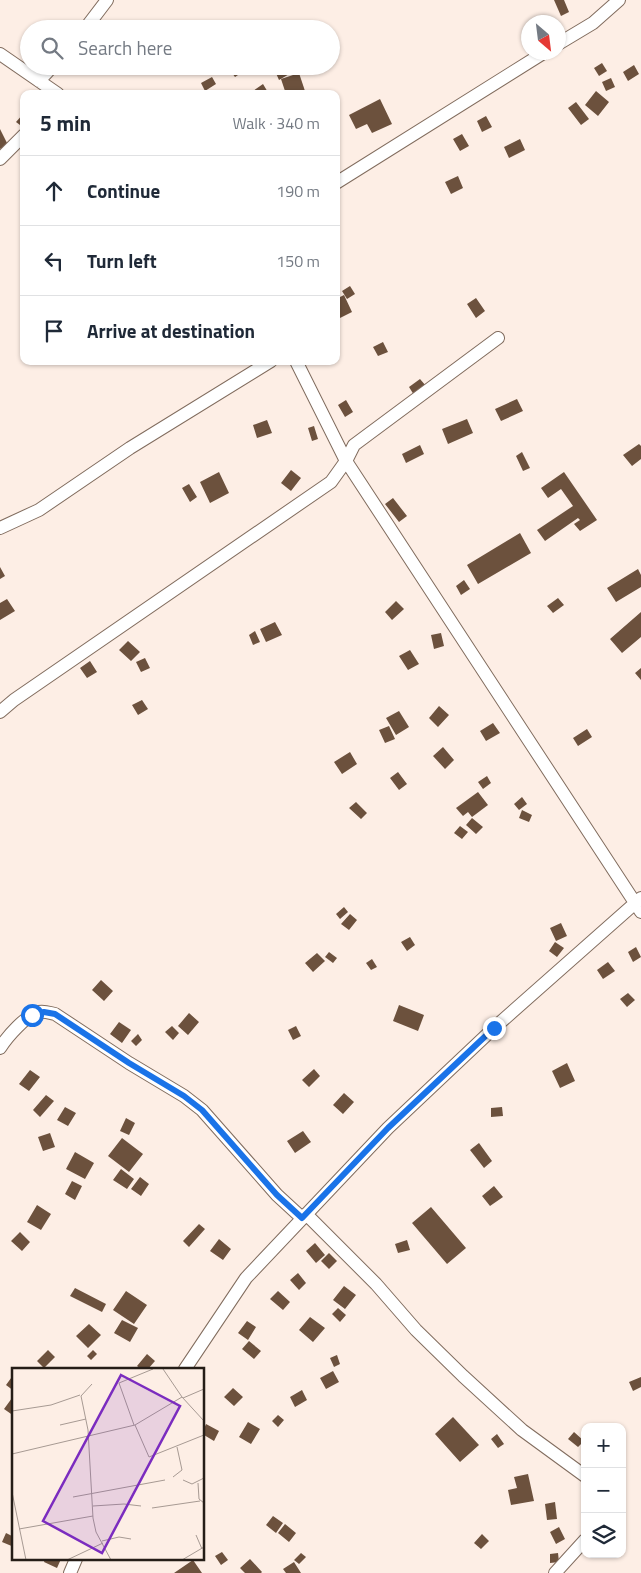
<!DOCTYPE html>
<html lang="en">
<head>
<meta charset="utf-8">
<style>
	:root { --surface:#fff; --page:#f2f2f3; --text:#1f2937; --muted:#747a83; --line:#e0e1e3 }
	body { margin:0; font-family:"Titillium Web",sans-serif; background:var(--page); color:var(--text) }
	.controls { position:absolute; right:15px; bottom:15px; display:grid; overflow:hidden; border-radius:10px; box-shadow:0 1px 4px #0004 }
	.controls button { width:45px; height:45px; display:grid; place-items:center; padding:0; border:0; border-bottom:1px solid var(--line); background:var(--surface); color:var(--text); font:25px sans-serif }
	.compass { position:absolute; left:521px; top:15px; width:45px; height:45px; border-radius:50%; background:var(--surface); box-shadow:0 1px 4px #0004; rotate:152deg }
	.stop { position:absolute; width:15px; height:15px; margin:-11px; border:4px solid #1a73e8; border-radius:50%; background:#fff }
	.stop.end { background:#1a73e8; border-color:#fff; box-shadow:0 1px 5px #0008 }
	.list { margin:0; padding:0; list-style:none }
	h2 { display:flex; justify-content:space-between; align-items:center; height:65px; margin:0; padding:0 20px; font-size:21px }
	h2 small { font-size:16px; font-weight:400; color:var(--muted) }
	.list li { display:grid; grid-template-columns:32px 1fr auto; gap:15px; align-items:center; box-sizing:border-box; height:70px; padding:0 20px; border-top:1px solid var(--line) }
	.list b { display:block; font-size:19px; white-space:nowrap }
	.list em { font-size:16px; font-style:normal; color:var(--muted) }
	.icon { flex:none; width:28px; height:28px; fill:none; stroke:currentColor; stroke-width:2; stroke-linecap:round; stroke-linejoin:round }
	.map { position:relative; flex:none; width:641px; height:1573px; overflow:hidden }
	.search { position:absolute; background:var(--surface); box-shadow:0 1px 4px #0004; left:20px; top:20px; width:320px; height:55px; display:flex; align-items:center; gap:12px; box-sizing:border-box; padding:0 18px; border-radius:28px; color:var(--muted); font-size:19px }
	.panel { position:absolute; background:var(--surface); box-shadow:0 1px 4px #0004; left:20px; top:90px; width:320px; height:275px; border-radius:10px }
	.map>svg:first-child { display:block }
	.building { fill:#6c513d }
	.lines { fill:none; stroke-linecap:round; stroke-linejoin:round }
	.minor-casing { stroke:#816c5e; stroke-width:14 }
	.minor { stroke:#fff; stroke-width:12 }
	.route { stroke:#1a73e8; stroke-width:6 }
	.inset-road { fill:none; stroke:#a79a93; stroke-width:1 }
	.view { fill:#7b2cbf; fill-opacity:0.15; stroke:#7b2cbf; stroke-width:2.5 }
	.inset-edge { fill:none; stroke:#251d17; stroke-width:2.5 }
</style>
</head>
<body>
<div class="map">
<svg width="641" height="1573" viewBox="0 0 641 1573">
	<rect width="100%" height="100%" fill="#fdeee5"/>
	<path class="building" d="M 554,0 L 564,0 L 569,12 L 561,16 Z
		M 602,63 L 607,71 L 599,76 L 594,68 Z
		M 634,65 L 639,74 L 628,81 L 623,72 Z
		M 233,66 L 241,66 L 244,71 L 235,77 L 229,69 Z
		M 284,66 L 303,66 L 279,80 L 275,71 Z
		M 299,73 L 306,94 L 286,94 L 281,79 Z
		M 212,77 L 216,84 L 205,91 L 201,83 Z
		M 611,78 L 615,87 L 606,91 L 602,82 Z
		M 263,84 L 269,94 L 255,94 L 253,91 Z
		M 596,91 L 609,102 L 598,116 L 585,105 Z
		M 380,99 L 392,124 L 372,133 L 367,124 L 356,129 L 349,115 Z
		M 576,102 L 589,119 L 581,125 L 568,108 Z
		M 24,113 L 24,128 L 16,122 Z
		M 486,116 L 492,127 L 482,132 L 477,121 Z
		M 0,129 L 8,145 L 0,149 Z
		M 462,134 L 469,146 L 460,151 L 453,139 Z
		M 520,139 L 525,150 L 509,158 L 504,147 Z
		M 458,176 L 463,188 L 451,194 L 445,182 Z
		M 350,286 L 355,294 L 347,299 L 342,291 Z
		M 344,295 L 352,312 L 336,320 L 336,299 Z
		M 476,298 L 485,311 L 476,318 L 467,304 Z
		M 383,342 L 388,352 L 378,356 L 373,347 Z
		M 420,379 L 426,386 L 414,395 L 409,387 Z
		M 517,399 L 523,411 L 501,421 L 495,409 Z
		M 346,400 L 353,412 L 345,417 L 338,405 Z
		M 467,419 L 473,433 L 448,444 L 442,429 Z
		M 267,420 L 272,433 L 257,438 L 253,425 Z
		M 314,426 L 318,439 L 312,441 L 308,428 Z
		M 639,444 L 641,446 L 641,459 L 632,466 L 623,455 Z
		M 420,445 L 424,454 L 406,463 L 402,454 Z
		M 522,452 L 530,468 L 523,471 L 516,456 Z
		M 291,470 L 301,478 L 291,491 L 281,483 Z
		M 219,472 L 229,493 L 210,503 L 200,482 Z
		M 564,472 L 597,520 L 580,531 L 574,524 L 580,520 L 578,518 L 545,541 L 537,530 L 573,506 L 561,489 L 548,498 L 541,488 Z
		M 189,484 L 197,497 L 190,502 L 182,488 Z
		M 393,498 L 407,516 L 399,522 L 385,504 Z
		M 520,533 L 531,553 L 478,584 L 467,565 Z
		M 0,567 L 5,576 L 0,579 Z
		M 638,569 L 641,575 L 641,587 L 616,602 L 607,588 Z
		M 464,580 L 470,589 L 461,595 L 456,586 Z
		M 558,598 L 564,605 L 553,613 L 547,606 Z
		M 7,599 L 15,611 L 0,620 L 0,603 Z
		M 396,601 L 404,609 L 392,620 L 385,612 Z
		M 641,612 L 641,637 L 622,653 L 610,639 Z
		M 275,622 L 282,635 L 266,642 L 260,629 Z
		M 255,631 L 260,642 L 253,645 L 249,635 Z
		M 441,633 L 444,646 L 434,649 L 431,635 Z
		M 128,641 L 140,652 L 131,661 L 119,650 Z
		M 410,650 L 419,664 L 408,670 L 399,656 Z
		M 145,658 L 150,668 L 141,672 L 136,662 Z
		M 90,661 L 97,672 L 87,678 L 80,668 Z
		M 641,668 L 641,680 L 635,673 Z
		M 142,700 L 148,709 L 138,715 L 132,705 Z
		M 439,706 L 449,715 L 438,727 L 429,718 Z
		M 399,711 L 409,727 L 396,735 L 386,718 Z
		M 493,723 L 500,733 L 486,741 L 480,731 Z
		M 389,726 L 395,739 L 385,743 L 379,730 Z
		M 587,729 L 592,737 L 578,746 L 573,738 Z
		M 443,747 L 454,760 L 445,769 L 433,756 Z
		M 350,752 L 357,764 L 342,774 L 334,762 Z
		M 398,772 L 407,784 L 399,790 L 390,778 Z
		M 487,776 L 491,783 L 483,789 L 478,782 Z
		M 478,792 L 488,805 L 472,817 L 468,812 L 463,816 L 456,808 Z
		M 522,797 L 527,804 L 519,810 L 514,804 Z
		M 356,802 L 367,813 L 361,819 L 349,808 Z
		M 522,810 L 532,815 L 529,822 L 519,818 Z
		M 472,818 L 483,827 L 476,834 L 466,825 Z
		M 460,826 L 468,832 L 462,839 L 454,833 Z
		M 344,907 L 348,912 L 340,919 L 336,914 Z
		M 350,914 L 357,920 L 349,930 L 341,924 Z
		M 561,923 L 567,936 L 556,941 L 550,928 Z
		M 410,937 L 415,945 L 407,951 L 401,942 Z
		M 555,942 L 564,948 L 557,957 L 549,951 Z
		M 636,947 L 641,957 L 633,962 L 628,952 Z
		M 329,952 L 337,958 L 333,963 L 325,957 Z
		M 317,953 L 325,961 L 313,972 L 305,963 Z
		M 372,959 L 377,967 L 371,970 L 366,963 Z
		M 608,962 L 615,971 L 603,979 L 597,970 Z
		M 101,980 L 113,991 L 104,1001 L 92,990 Z
		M 628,993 L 635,1000 L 627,1007 L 620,999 Z
		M 399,1005 L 424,1015 L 418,1031 L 393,1021 Z
		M 189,1013 L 199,1022 L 188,1035 L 178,1026 Z
		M 119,1022 L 131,1030 L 122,1043 L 110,1034 Z
		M 172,1026 L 179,1033 L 173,1040 L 165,1032 Z
		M 296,1026 L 301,1036 L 293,1040 L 288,1030 Z
		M 138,1034 L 142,1040 L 136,1046 L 131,1041 Z
		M 567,1063 L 575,1081 L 560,1088 L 552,1071 Z
		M 314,1069 L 320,1076 L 309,1087 L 302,1080 Z
		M 30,1070 L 40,1077 L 29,1091 L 19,1084 Z
		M 344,1093 L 354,1102 L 343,1114 L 333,1105 Z
		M 46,1095 L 54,1101 L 40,1117 L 33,1110 Z
		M 65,1107 L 76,1113 L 68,1126 L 57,1120 Z
		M 502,1107 L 503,1116 L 491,1117 L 491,1108 Z
		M 126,1118 L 135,1123 L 129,1135 L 120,1131 Z
		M 303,1131 L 311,1142 L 295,1153 L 287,1141 Z
		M 50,1133 L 55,1147 L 43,1151 L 38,1137 Z
		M 122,1138 L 143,1154 L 129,1172 L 108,1156 Z
		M 479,1143 L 492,1161 L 484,1168 L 470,1150 Z
		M 75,1152 L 94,1163 L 85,1179 L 66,1169 Z
		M 121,1169 L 134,1179 L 127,1189 L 113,1180 Z
		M 140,1177 L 149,1184 L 141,1196 L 131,1189 Z
		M 72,1181 L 82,1186 L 75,1200 L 65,1194 Z
		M 494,1186 L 503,1197 L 490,1206 L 482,1196 Z
		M 37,1205 L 51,1214 L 41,1230 L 27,1222 Z
		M 431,1207 L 466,1248 L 447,1264 L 412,1223 Z
		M 199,1224 L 205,1229 L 189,1247 L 183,1241 Z
		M 20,1232 L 30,1242 L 22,1251 L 11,1241 Z
		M 219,1239 L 231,1249 L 223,1260 L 210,1251 Z
		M 407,1240 L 410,1250 L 398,1253 L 395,1244 Z
		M 315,1243 L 325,1255 L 316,1263 L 306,1251 Z
		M 329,1253 L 337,1261 L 329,1269 L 321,1261 Z
		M 298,1273 L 306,1283 L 299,1290 L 290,1280 Z
		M 344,1286 L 356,1295 L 345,1309 L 333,1300 Z
		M 75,1288 L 106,1304 L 102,1312 L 70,1296 Z
		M 126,1291 L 147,1305 L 134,1324 L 113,1310 Z
		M 278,1291 L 290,1302 L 283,1310 L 270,1299 Z
		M 338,1308 L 346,1315 L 340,1322 L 332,1314 Z
		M 310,1317 L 325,1328 L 313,1342 L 299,1330 Z
		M 122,1320 L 138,1328 L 130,1342 L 114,1333 Z
		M 247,1321 L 256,1327 L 248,1340 L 238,1333 Z
		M 89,1324 L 101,1335 L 88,1348 L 76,1336 Z
		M 249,1341 L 261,1351 L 254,1359 L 242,1349 Z
		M 48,1350 L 55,1357 L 44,1368 L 37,1361 Z
		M 93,1350 L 97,1354 L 91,1360 L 87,1356 Z
		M 147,1354 L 155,1361 L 148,1369 L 141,1369 L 137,1366 Z
		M 337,1355 L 340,1364 L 334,1367 L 330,1358 Z
		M 333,1371 L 339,1382 L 326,1389 L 320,1378 Z
		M 14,1374 L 14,1391 L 6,1385 Z
		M 641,1377 L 641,1387 L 633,1391 L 629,1382 Z
		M 233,1388 L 243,1397 L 234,1406 L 224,1397 Z
		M 302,1390 L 307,1400 L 295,1407 L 290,1397 Z
		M 12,1398 L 14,1400 L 14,1416 L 4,1409 Z
		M 278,1415 L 284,1420 L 278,1427 L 272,1421 Z
		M 453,1417 L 479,1445 L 460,1462 L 435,1434 Z
		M 248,1422 L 260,1429 L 251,1444 L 239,1437 Z
		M 206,1424 L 219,1431 L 214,1441 L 204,1435 L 204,1429 Z
		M 574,1432 L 584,1441 L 578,1447 L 568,1439 Z
		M 497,1434 L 504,1444 L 498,1448 L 491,1439 Z
		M 528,1474 L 534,1501 L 511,1505 L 508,1490 L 517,1488 L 514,1477 Z
		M 555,1502 L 557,1519 L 547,1520 L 545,1504 Z
		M 273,1516 L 283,1523 L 276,1533 L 266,1525 Z
		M 285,1524 L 296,1533 L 289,1542 L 278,1533 Z
		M 559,1527 L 565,1539 L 556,1544 L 550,1532 Z
		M 6,1533 L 14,1537 L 14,1547 L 2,1542 Z
		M 482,1534 L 489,1541 L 481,1549 L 474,1543 Z
		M 222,1552 L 228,1560 L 221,1565 L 215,1556 Z
		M 301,1553 L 306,1557 L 299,1564 L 294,1560 Z
		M 558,1553 L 559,1562 L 550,1563 L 550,1554 Z
		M 45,1559 L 61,1559 L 57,1568 L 44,1562 Z
		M 250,1559 L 262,1572 L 261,1573 L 245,1573 L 240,1568 Z
		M 193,1560 L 202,1573 L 174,1573 Z
		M 294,1562 L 301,1573 L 286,1573 L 283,1569 Z"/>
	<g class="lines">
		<defs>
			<path id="minor" d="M 85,29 L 107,0
				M 558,44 L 593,23 L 619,0
				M 0,54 L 58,94
				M 39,81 L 53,66
				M 0,159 L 24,135
				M 336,183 L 545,52
				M 296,361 L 346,461 L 641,912
				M 0,528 L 39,510 L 130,448 L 271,361
				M 0,712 L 14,700 L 331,482 L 346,461 L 354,445 L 498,338
				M 0,1048 C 7,1037 26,1015 39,1012 C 45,1011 50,1013 55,1014 L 129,1063 L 184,1096 L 202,1110 L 277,1195 L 302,1218
				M 306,1214 L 376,1284 L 416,1330 L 463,1376 L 522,1430 L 585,1476
				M 185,1369 L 246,1278 L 388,1128 L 494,1028 L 641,898
				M 70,1573 L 76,1559
				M 555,1573 L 585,1540"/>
		</defs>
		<use href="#minor" class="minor-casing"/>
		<use href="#minor" class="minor"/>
	</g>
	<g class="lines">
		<path class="route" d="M 32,1015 L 44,1012 L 55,1014 L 129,1063 L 184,1096 L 202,1110 L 277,1195 L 302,1218 L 388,1128 L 494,1028"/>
	</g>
	<g transform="translate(12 1368)">
		<rect width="192" height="192" fill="#fdeee5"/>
		<path class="inset-road" d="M 151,1 L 170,29 L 192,53M 80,16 L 69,28 L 76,62 L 81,150 L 84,164 L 99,192M 171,30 L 192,21M 0,43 L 39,37 L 68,27M 48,57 L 74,51M 122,57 L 107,15 L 141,1M 123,57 L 137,89 L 192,67M 0,86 L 123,57 L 170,29M 161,109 L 170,102 L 165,79M 171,112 L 180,116 L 192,110M 186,115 L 187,131 L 192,135M 0,124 L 14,192M 61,129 L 153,112M 81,138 L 112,136 L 129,138M 140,140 L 188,133M 7,161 L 81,148M 184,167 L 190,181M 90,173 L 107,169 L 119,171M 55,192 L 91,175M 170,192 L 192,179"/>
		<path class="view" d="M 109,7 L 168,38 L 90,185 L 31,153 Z"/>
		<rect width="192" height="192" class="inset-edge"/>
	</g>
</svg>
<div class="controls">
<button>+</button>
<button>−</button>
<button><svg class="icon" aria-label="layers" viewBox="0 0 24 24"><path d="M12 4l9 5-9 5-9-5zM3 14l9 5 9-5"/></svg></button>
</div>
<svg class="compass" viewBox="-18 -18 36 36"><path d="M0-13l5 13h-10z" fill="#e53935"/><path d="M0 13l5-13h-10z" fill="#747a83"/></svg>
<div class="stop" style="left:32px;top:1015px"></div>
<div class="stop end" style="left:494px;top:1028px"></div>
<div class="search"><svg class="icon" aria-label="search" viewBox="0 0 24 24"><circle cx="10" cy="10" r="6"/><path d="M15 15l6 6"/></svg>Search here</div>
<section class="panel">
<h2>5 min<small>Walk · 340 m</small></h2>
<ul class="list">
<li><svg class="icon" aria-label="ahead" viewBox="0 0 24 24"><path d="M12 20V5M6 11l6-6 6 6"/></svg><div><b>Continue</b></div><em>190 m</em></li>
<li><svg class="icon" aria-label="left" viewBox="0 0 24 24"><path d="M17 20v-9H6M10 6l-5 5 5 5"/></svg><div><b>Turn left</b></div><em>150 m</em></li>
<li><svg class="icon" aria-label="arrive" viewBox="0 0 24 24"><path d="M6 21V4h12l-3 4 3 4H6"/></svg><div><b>Arrive at destination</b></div></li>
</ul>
</section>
</div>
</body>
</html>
